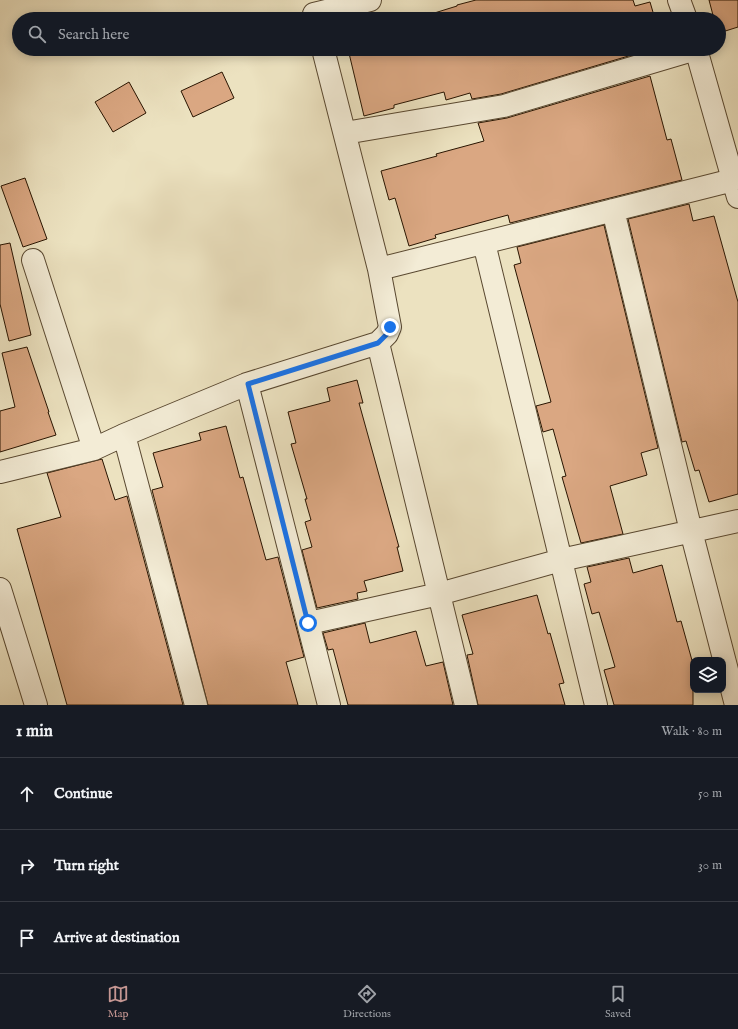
<!DOCTYPE html>
<html lang="en">
<head>
<meta charset="utf-8">
<style>
	:root { --surface:#171b24; --page:#20242c; --text:#f1f3f6; --muted:#9ea1a6; --line:#363941; --accent:#c59692 }
	body { margin:0; font-family:"IM FELL English",serif; background:var(--page); color:var(--text) }
	.controls { position:absolute; right:12px; bottom:12px; display:grid; overflow:hidden; border-radius:8px; box-shadow:0 2px 10px #0003 }
	.controls button { width:36px; height:36px; display:grid; place-items:center; padding:0; border:0; border-bottom:1px solid var(--line); background:var(--surface); color:var(--text); font:20px sans-serif }
	.stop { position:absolute; width:12px; height:12px; margin:-9px; border:3px solid #1a73e8; border-radius:50%; background:#fff }
	.stop.end { background:#1a73e8; border-color:#fff; box-shadow:0 1px 4px #0008 }
	.list { margin:0; padding:0; list-style:none }
	h2 { display:flex; justify-content:space-between; align-items:center; height:52px; margin:0; padding:0 16px; font-size:17px }
	h2 small { font-size:13px; font-weight:400; color:var(--muted) }
	.list li { display:grid; grid-template-columns:26px 1fr auto; gap:12px; align-items:center; box-sizing:border-box; height:72px; padding:0 16px; border-top:1px solid var(--line) }
	.list b { display:block; font-size:15px; white-space:nowrap }
	.list em { font-size:13px; font-style:normal; color:var(--muted) }
	.icon { flex:none; width:22px; height:22px; fill:none; stroke:currentColor; stroke-width:2; stroke-linecap:round; stroke-linejoin:round }
	.map { position:relative; flex:none; width:738px; height:705px; overflow:hidden }
	.search { position:absolute; background:var(--surface); box-shadow:0 2px 10px #0003; left:12px; right:12px; top:12px; height:44px; display:flex; align-items:center; gap:10px; box-sizing:border-box; padding:0 14px; border-radius:22px; color:var(--muted); font-size:15px }
	.sheet { height:268px; background:var(--surface) }
	nav { display:flex; justify-content:space-around; align-items:center; box-sizing:border-box; height:56px; border-top:1px solid var(--line); background:var(--surface); font-size:11px; color:var(--muted) }
	nav a { display:grid; justify-items:center; gap:2px }
	nav .on { color:var(--accent) }
	.map>svg:first-child { display:block }
	.building { fill:#daa782; stroke:#281400 }
	.lines { fill:none; stroke-linecap:round; stroke-linejoin:round }
	.minor-casing { stroke:#594830; stroke-width:24 }
	.minor { stroke:#f3ecd6; stroke-width:22 }
	.route { stroke:#1a73e8; stroke-width:5 }
</style>
</head>
<body>
<div class="map">
<svg width="738" height="705" viewBox="0 0 738 705">
	<rect width="100%" height="100%" fill="#ece2c0"/>
	<filter id="stains"><feTurbulence type="fractalNoise" baseFrequency=".005" numOctaves="4"/><feColorMatrix values="0 0 0 0 .2 0 0 0 0 .09 0 0 0 0 .02 0 0 0 .5 -.17"/></filter>
	<radialGradient id="worn" r=".72"><stop offset=".6" stop-color="#630" stop-opacity="0"/><stop offset="1" stop-color="#630" stop-opacity=".3"/></radialGradient>
	<path class="building" d="M 476,0 L 633,0 L 635,6 L 650,2 L 655,19 L 415,19 L 457,6 L 457,5 Z
		M 709,0 L 738,0 L 738,27 L 719,33 L 719,19 L 714,19 Z
		M 348,49 L 652,49 L 501,94 L 472,99 L 470,93 L 446,100 L 444,92 L 394,105 L 394,108 L 364,116 Z
		M 222,72 L 234,98 L 193,117 L 181,91 Z
		M 650,76 L 667,140 L 671,139 L 682,180 L 510,223 L 508,215 L 435,235 L 436,238 L 409,246 L 395,198 L 389,200 L 381,171 L 437,156 L 436,154 L 484,141 L 478,123 L 507,118 Z
		M 129,82 L 146,113 L 113,132 L 95,102 Z
		M 25,178 L 47,239 L 23,247 L 1,186 Z
		M 689,204 L 693,221 L 714,216 L 738,302 L 738,494 L 709,502 L 699,470 L 695,471 L 686,441 L 682,442 L 628,219 Z
		M 604,225 L 658,448 L 641,453 L 647,475 L 610,486 L 623,534 L 581,543 L 562,477 L 566,476 L 553,429 L 543,432 L 536,406 L 551,402 L 514,265 L 521,263 L 517,247 Z
		M 10,243 L 31,335 L 9,341 L 0,304 L 0,245 Z
		M 27,347 L 49,412 L 48,412 L 56,435 L 0,452 L 0,411 L 15,407 L 2,353 Z
		M 357,380 L 363,403 L 359,403 L 399,547 L 397,547 L 403,571 L 364,581 L 367,591 L 357,593 L 358,599 L 317,608 L 302,550 L 312,547 L 305,522 L 311,520 L 305,499 L 307,499 L 291,444 L 296,443 L 288,412 L 330,401 L 327,388 Z
		M 226,426 L 240,478 L 243,477 L 266,560 L 278,557 L 304,657 L 286,662 L 298,705 L 208,705 L 152,490 L 163,487 L 153,453 L 201,440 L 199,433 Z
		M 102,459 L 115,500 L 127,496 L 183,705 L 67,705 L 17,529 L 61,517 L 47,473 Z
		M 629,558 L 633,573 L 662,565 L 677,622 L 681,621 L 693,664 L 693,705 L 614,705 L 604,670 L 615,667 L 599,612 L 592,614 L 584,584 L 591,582 L 587,567 Z
		M 537,595 L 548,634 L 550,633 L 564,683 L 559,684 L 565,705 L 478,705 L 467,655 L 473,654 L 462,615 Z
		M 365,623 L 370,643 L 416,631 L 426,666 L 443,662 L 453,705 L 348,705 L 333,649 L 328,650 L 323,633 Z"/>
	<g class="lines">
		<defs>
			<path id="minor" d="M 679,0 L 686,19
				M 314,14 L 370,0
				M 696,49 L 738,197
				M 345,133 L 504,106 L 696,49
				M 613,210 L 691,531 L 736,705
				M 484,243 L 596,705
				M 33,260 L 94,449
				M 379,269 L 733,180
				M 378,343 L 466,705
				M 247,384 L 329,705
				M 124,435 L 196,705
				M 0,472 L 94,449 L 124,435 L 247,384 L 378,343 L 387,334 L 390,327 L 379,269 L 323,49
				M 0,589 L 36,705
				M 309,623 L 439,594 L 561,560 L 738,521"/>
		</defs>
		<use href="#minor" class="minor-casing"/>
		<use href="#minor" class="minor"/>
	</g>
	<g class="lines">
		<path class="route" d="M 308,623 L 248,384 L 378,343 L 387,334 L 390,327"/>
	</g>
	<rect width="100%" height="100%" filter="url(#stains)"/>
	<rect width="100%" height="100%" fill="url(#worn)"/>
</svg>
<div class="controls">
<button><svg class="icon" aria-label="layers" viewBox="0 0 24 24"><path d="M12 4l9 5-9 5-9-5zM3 14l9 5 9-5"/></svg></button>
</div>
<div class="stop" style="left:308px;top:623px"></div>
<div class="stop end" style="left:390px;top:327px"></div>
<div class="search"><svg class="icon" aria-label="search" viewBox="0 0 24 24"><circle cx="10" cy="10" r="6"/><path d="M15 15l6 6"/></svg>Search here</div>
</div>
<section class="sheet">
<h2>1 min<small>Walk · 80 m</small></h2>
<ul class="list">
<li><svg class="icon" aria-label="ahead" viewBox="0 0 24 24"><path d="M12 20V5M6 11l6-6 6 6"/></svg><div><b>Continue</b></div><em>50 m</em></li>
<li><svg class="icon" aria-label="right" viewBox="0 0 24 24"><path d="M7 20v-9h11M14 6l5 5-5 5"/></svg><div><b>Turn right</b></div><em>30 m</em></li>
<li><svg class="icon" aria-label="arrive" viewBox="0 0 24 24"><path d="M6 21V4h12l-3 4 3 4H6"/></svg><div><b>Arrive at destination</b></div></li>
</ul>
</section>
<nav>
<a class="on"><svg class="icon" aria-label="map" viewBox="0 0 24 24"><path d="M3 6l6-2 6 2 6-2v14l-6 2-6-2-6 2zM9 4v14M15 6v14"/></svg>Map</a>
<a><svg class="icon" aria-label="directions" viewBox="0 0 24 24"><path d="M12 3l9 9-9 9-9-9zM9 14v-3h6M13 9l2 2-2 2"/></svg>Directions</a>
<a><svg class="icon" aria-label="saved" viewBox="0 0 24 24"><path d="M7 4h10v16l-5-4-5 4z"/></svg>Saved</a>
</nav>
</body>
</html>
